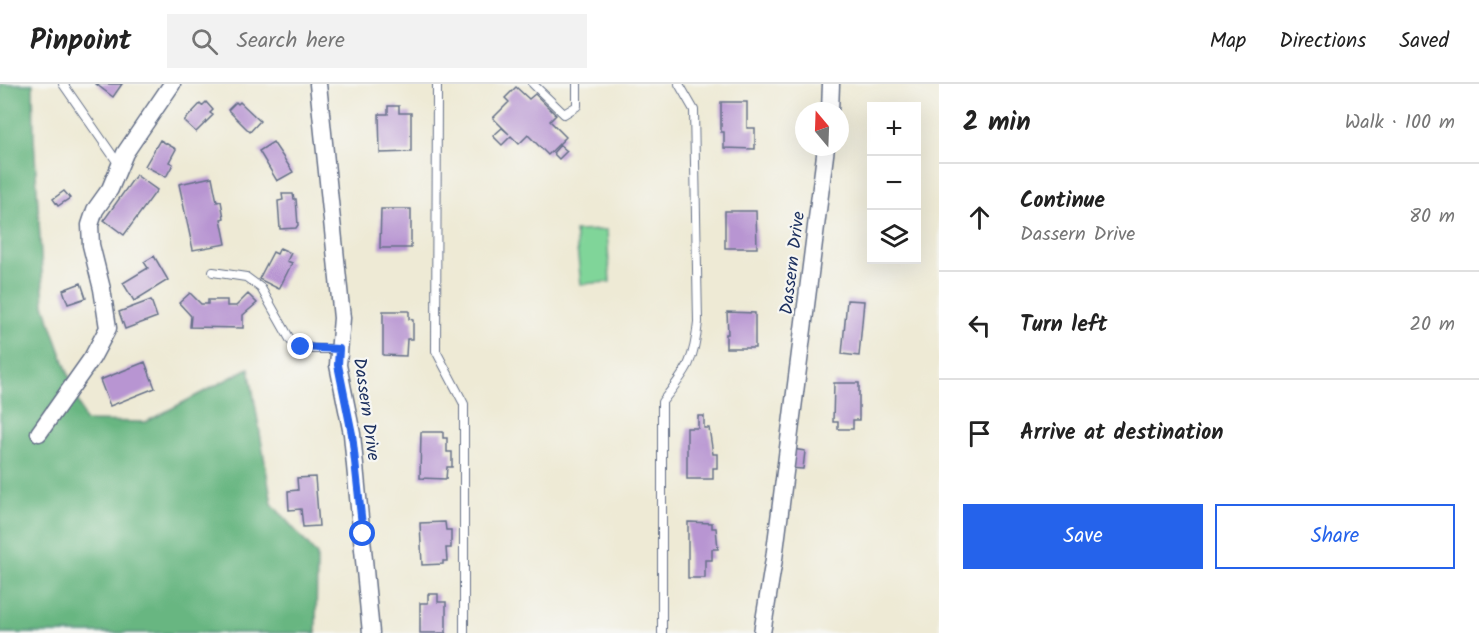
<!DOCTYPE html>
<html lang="en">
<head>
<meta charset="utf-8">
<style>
	:root { --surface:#fff; --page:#f2f2f2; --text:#222; --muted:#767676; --line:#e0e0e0; --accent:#2563eb }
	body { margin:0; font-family:Kalam,sans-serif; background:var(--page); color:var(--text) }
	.controls { position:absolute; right:18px; top:18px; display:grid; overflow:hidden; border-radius:0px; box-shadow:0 6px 24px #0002 }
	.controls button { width:54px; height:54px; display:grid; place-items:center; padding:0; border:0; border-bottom:2px solid var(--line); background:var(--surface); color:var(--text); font:30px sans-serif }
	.compass { position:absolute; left:795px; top:18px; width:54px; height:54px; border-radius:50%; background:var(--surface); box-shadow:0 6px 24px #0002; rotate:341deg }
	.stop { position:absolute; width:18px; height:18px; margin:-14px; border:4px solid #2563eb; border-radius:50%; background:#fff }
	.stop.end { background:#2563eb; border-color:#fff; box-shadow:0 2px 6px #0008 }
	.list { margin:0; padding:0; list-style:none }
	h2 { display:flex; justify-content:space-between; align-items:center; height:78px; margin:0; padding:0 24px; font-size:26px }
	h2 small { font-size:20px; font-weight:400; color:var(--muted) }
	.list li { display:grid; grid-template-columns:39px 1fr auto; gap:18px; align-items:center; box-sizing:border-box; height:108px; padding:0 24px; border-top:2px solid var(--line) }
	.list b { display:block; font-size:22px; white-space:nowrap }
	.list p { margin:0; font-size:20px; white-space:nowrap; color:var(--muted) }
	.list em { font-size:20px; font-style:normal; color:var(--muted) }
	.actions { display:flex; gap:12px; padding:18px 24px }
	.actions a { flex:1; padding:14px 0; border:2px solid var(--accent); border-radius:0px; text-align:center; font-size:21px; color:var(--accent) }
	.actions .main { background:var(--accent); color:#fff }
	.icon { flex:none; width:33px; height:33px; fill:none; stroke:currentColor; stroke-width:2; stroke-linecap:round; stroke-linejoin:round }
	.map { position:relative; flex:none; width:939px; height:549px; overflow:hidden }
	header { display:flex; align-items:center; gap:36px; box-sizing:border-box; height:84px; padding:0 30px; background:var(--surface); border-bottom:2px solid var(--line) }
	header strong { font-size:28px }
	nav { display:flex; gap:33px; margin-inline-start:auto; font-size:21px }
	.search { width:420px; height:54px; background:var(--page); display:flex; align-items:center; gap:15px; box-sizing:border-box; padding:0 21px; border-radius:0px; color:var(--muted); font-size:22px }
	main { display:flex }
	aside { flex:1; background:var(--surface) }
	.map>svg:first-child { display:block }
	.green { fill:#80d599; stroke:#4e827c; stroke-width:1.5 }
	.forest { fill:#68b681; stroke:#427270; stroke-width:1.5 }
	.building { fill:#b895d2 }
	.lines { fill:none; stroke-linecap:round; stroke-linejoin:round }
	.lane-casing { stroke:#657088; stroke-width:10 }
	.street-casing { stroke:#657088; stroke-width:19 }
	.lane { stroke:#fff; stroke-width:8 }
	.street { stroke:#fff; stroke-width:16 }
	.route { stroke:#2563eb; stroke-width:8 }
	.labels { text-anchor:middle; stroke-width:4.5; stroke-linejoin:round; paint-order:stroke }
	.street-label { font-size:18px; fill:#1b2f5e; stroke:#f6f6f2 }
</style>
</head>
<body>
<header>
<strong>Pinpoint</strong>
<div class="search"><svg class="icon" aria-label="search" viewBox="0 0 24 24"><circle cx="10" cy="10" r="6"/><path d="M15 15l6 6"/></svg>Search here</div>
<nav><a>Map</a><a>Directions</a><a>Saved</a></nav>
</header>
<main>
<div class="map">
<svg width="939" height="549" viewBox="0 0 939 549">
	<rect width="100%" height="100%" fill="#f6f6f2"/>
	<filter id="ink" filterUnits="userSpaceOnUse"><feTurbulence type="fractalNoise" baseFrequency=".0167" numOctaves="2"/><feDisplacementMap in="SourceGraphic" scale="12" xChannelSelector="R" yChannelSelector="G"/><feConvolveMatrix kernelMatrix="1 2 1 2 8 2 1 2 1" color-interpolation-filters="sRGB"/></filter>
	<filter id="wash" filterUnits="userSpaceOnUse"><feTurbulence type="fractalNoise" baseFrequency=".008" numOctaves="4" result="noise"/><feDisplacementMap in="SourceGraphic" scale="24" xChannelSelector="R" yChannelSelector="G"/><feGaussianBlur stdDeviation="1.35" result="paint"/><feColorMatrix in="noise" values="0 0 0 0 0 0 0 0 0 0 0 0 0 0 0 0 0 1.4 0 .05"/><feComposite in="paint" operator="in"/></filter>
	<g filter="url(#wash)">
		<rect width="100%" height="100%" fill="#eeead5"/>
		<path class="green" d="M 607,146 L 610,198 L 581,200 L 575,147 Z"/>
		<path class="forest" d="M 0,0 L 33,0 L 34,54 L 44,221 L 85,337 L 146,338 L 249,284 L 272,420 L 317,471 L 316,549 L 0,549 Z"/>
		<g id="blocks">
			<path class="building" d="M 96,0 L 122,0 L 113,13 Z
				M 516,3 L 529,15 L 535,10 L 556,31 L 550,37 L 566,53 L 548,71 L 528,51 L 519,60 L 511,52 L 502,61 L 493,52 L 502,44 L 509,50 L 493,34 L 509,18 L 505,14 Z
				M 206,18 L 213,26 L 210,29 L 213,31 L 196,48 L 184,37 L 200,20 L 202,22 Z
				M 236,18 L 238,20 L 240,18 L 260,37 L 250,48 L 228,26 Z
				M 721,18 L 747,18 L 747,44 L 755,44 L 755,65 L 724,64 L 724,48 L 721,48 Z
				M 388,22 L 399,22 L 399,29 L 411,29 L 411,68 L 380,69 L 379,30 L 388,30 Z
				M 160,56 L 176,65 L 169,78 L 173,80 L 166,93 L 145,82 Z
				M 273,58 L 293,88 L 277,97 L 259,67 Z
				M 560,61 L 567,67 L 559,75 L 553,69 Z
				M 136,91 L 157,106 L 124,151 L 104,136 Z
				M 212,93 L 217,118 L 221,117 L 224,134 L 221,135 L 226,160 L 193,166 L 179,100 Z
				M 64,107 L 70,114 L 58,122 L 53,115 Z
				M 282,110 L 293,110 L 294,115 L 296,115 L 298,141 L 296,144 L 280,145 L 278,117 L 283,116 Z
				M 381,125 L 411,125 L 411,164 L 380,164 Z
				M 725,127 L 756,127 L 757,164 L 725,164 Z
				M 280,164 L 291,169 L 287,177 L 292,179 L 279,205 L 259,195 L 273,168 L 277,170 Z
				M 154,172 L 168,196 L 134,217 L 123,199 L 148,184 L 144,178 Z
				M 81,199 L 86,214 L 68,220 L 63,206 Z
				M 190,209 L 201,220 L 208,220 L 208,216 L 227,216 L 227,222 L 236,222 L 248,210 L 257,219 L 243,231 L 243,244 L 190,243 L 191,232 L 179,219 Z
				M 151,216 L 157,233 L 125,245 L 119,228 Z
				M 847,216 L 864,217 L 859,272 L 842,270 Z
				M 383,227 L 409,227 L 409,235 L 413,236 L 413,255 L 407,255 L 406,272 L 383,271 Z
				M 727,228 L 755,229 L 755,264 L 726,264 L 726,250 L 728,250 Z
				M 145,278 L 155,304 L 110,322 L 100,296 Z
				M 834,299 L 859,299 L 859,336 L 853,336 L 853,345 L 838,345 L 838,338 L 833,338 Z
				M 698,332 L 704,332 L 704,344 L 709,344 L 713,370 L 717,370 L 717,384 L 713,384 L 713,395 L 687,395 L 687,344 L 698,344 Z
				M 421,348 L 443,348 L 443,354 L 447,354 L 447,368 L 452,368 L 452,383 L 447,383 L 446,395 L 420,394 Z
				M 792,365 L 805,367 L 803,385 L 789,384 Z
				M 315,393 L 319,442 L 303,443 L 301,425 L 289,426 L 288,407 L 298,406 L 297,394 Z
				M 445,438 L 446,446 L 451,446 L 451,464 L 446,464 L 447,477 L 443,477 L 443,480 L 422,481 L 420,439 Z
				M 688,438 L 712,439 L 712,444 L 716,444 L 718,465 L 712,465 L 712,476 L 705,476 L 705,494 L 688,494 Z
				M 428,510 L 438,510 L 438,518 L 446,518 L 446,549 L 420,549 L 420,519 L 428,519 Z"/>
		</g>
	</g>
	<g filter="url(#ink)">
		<use href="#blocks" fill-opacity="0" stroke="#657088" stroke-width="1.5"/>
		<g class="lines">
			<defs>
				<path id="lane" d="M 63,0 L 120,82
					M 437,0 L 436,267 L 464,320 L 464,549
					M 533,0 L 564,30 L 577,22 L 577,0
					M 213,188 L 246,193 L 261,204 L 291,257 L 313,265 L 339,265
					M 662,549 L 662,318 C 687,286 694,279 698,238 L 694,26 L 679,0"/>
				<path id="street" d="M 318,0 L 342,234 L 338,281 L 352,350 L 371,549
					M 830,27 L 831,0
					M 39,349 L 92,274 L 108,244 L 102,205 L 91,161 L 90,141 L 95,126 L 110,105 L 125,69 L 172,0
					M 762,549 L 774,475 L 826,63"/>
			</defs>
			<use href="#lane" class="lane-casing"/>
			<use href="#street" class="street-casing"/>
			<use href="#lane" class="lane"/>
			<use href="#street" class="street"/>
		</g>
	</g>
	<g class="lines" filter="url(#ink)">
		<path class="route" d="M 301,263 L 339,265 L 338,281 L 352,350 L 363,450"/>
	</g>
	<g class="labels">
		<g class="street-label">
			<text transform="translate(792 179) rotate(-83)" y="6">Dassern Drive</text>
			<text transform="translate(367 325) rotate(82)" y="6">Dassern Drive</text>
		</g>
	</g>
</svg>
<div class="controls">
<button>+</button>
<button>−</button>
<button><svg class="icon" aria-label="layers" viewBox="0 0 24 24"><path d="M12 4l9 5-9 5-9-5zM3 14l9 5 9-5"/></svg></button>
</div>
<svg class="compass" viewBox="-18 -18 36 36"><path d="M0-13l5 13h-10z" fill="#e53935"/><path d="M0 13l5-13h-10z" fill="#767676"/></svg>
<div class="stop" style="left:363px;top:450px"></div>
<div class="stop end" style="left:301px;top:263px"></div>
</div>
<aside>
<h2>2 min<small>Walk · 100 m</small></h2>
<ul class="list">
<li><svg class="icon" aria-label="ahead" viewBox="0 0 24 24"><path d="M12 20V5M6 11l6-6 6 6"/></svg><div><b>Continue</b><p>Dassern Drive</p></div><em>80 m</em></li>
<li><svg class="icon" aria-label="left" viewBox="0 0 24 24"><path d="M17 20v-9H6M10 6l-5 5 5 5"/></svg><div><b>Turn left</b></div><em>20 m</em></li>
<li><svg class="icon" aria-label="arrive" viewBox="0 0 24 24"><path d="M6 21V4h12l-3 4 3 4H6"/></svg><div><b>Arrive at destination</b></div></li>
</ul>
<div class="actions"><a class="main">Save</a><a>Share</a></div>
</aside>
</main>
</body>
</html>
